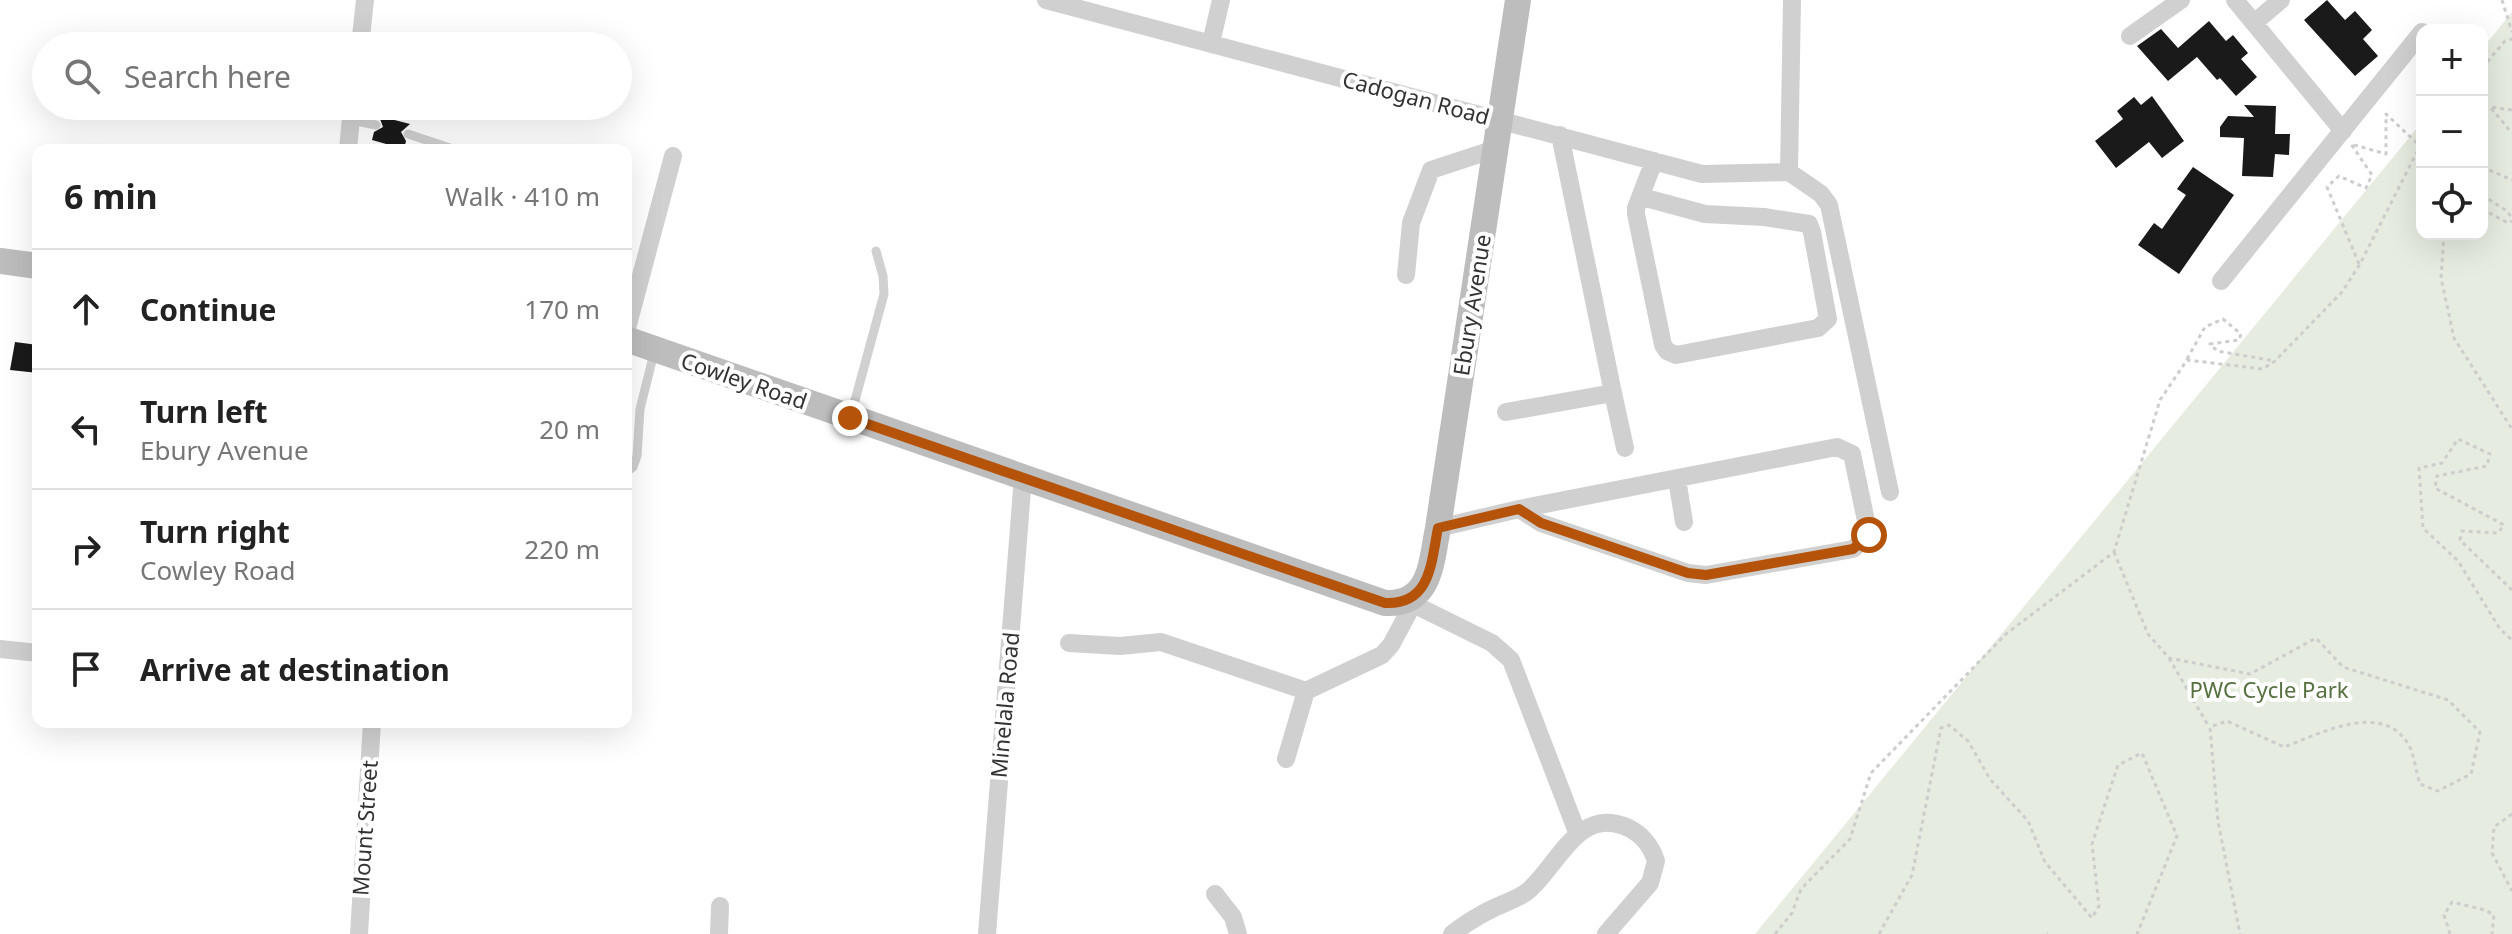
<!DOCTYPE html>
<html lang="en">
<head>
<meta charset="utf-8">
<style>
	:root { --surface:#fff; --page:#f2f2f2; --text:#222; --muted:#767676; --line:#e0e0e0 }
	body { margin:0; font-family:"Noto Sans",sans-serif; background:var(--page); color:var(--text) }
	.controls { position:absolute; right:24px; top:24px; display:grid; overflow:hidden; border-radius:16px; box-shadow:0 8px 32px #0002 }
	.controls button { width:72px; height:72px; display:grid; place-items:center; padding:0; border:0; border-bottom:2px solid var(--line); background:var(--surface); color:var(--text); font:40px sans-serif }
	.stop { position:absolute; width:24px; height:24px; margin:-18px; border:6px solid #b45309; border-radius:50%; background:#fff }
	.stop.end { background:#b45309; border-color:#fff; box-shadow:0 2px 8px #0008 }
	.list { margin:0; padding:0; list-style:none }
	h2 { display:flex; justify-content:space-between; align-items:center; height:104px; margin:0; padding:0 32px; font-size:34px }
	h2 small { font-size:26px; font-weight:400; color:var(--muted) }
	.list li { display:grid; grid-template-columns:52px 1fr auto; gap:24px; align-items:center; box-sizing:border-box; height:120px; padding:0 32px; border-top:2px solid var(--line) }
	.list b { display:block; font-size:30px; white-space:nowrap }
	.list p { margin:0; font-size:26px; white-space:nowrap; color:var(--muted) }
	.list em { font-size:26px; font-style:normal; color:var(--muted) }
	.icon { flex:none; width:44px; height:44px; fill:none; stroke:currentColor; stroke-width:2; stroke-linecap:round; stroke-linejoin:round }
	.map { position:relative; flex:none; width:2512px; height:934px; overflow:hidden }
	.search { position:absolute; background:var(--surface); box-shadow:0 8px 32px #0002; left:32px; top:32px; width:600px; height:88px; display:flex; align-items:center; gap:20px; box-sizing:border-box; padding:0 28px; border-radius:44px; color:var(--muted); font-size:30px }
	.panel { position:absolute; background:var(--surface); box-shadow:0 8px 32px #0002; left:32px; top:144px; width:600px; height:584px; border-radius:16px }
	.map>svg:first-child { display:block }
	.green { fill:#e6ecdf }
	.building { fill:#1a1a1a }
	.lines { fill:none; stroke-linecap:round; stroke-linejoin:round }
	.path { stroke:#cdcdcd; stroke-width:3; stroke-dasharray:4 4; stroke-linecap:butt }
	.lane { stroke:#d0d0d0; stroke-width:9 }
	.street { stroke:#d0d0d0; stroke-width:18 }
	.secondary { stroke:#bdbdbd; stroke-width:26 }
	.route { stroke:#b45309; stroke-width:10 }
	.labels { text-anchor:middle; stroke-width:8; stroke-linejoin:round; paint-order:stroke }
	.street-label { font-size:22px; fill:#333; stroke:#fff }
	.park-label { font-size:22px; fill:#56703f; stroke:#fff }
</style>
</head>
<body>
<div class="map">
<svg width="2512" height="934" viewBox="0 0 2512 934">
	<rect width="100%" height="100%" fill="#fff"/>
	<path class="green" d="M 2512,12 L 2512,934 L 1755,934 L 2422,122 L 2422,234 L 2482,234 L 2482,49 Z"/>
	<path class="building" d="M 2327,0 L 2345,20 L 2355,11 L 2372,30 L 2363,39 L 2378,56 L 2355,76 L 2304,20 Z
		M 2209,21 L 2226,41 L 2233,35 L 2248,53 L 2241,59 L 2257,77 L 2236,96 L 2220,78 L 2217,80 L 2197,57 L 2168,81 L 2137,46 L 2161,29 L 2178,48 Z
		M 2152,96 L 2184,141 L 2162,158 L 2149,142 L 2116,168 L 2095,141 L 2123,119 L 2117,111 L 2134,97 L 2141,105 Z
		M 2244,105 L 2276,106 L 2275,134 L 2290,134 L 2289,155 L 2275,154 L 2273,177 L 2242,176 L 2244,138 L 2220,137 L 2220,127 L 2228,116 L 2254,117 Z
		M 379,116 L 410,124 L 401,132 L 406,141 L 404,149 L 372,140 L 374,132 L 383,127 Z
		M 2193,167 L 2234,195 L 2179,274 L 2138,245 L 2154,223 L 2162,229 L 2186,195 L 2177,189 Z
		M 15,342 L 38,345 L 38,373 L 10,370 Z"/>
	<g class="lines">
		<path class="path" d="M 2502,0 L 2512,32
			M 2482,68 L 2505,41 L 2512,39
			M 2512,110 L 2490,107 L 2512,133
			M 2482,167 L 2512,180
			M 2482,195 L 2507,211 L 2512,218
			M 2482,209 L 2508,223 L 2512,221
			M 2444,234 L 2441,278 L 2454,338 L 2512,429
			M 2359,264 L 2327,187 L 2339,176 L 2366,188 L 2372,175 L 2351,144 L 2386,154 L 2386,114 L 2419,145
			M 2187,359 L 2205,327 L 2223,319 L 2241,334 L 2239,340 L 2210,344 L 2217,351 L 2275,361
			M 2114,552 L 2148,634 L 2169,658 L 2250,674 L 2316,638 L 2343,667 L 2448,700 L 2480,732 L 2471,774 L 2438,791 L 2420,784 C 2416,772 2414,752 2407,742 C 2379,701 2318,735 2284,747 L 2227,721 L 2210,727 L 2218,821 L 2240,934
			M 2512,590 L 2460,540 L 2462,531 L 2498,533 L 2504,525 L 2435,488 L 2437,476 L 2487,466 L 2490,454 L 2458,439 L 2442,463 L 2419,468 L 2423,528 L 2458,561 L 2500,629 L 2512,640
			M 2169,658 L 2209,727
			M 2512,814 L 2494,827 L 2492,853 L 2512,891
			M 1775,934 L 1792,913 L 1801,889 L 1850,839 L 1871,773 L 2006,634 L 2114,552 L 2160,400 L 2187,360 L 2263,369 L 2275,361 L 2342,292 L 2360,264 L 2422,142
			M 1879,934 L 1912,875 L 1941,728 L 1949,725 L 1968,741 L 1990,779 L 2028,821 L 2045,862 L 2092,918 L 2099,906 L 2092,844 L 2118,765 L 2142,753 L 2177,836 L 2137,934
			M 2047,934 L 2048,934
			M 2450,934 L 2444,915 L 2452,902 L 2485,910 L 2494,915 L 2492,934"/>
		<path class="lane" d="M 351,120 L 376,125
			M 408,134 L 456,150
			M 851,415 L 884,294 L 883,276 L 876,251
			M 626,472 L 633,467 L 637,456 L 640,409 L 654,353"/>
		<path class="street" d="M 1046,0 L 1702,174 L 1789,172
			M 2235,0 L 2343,131
			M 2254,23 L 2281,0
			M 2130,36 L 2181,0
			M 1211,43 L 1221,0
			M 360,46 L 365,0
			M 348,150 L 352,106
			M 1789,172 L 1821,194 L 1829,205 L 1890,492
			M 1789,172 L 1792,0
			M 1642,197 L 1705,214 L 1764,217 L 1809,224 L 1812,232 L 1828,319 L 1818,328 L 1676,355 L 1667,351 L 1663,345 L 1636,214 L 1636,208 L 1654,161
			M 1406,275 L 1411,223 L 1431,170 L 1495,149
			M 2221,281 L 2422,32
			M 626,332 L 673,156
			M 1613,393 L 1625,448
			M 1506,412 L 1613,393 L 1560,135
			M 1677,479 L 1684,522
			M 1438,528 L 1519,509 L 1837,447 L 1852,454 L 1869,535 L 1853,549 L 1706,575 L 1688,573 L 1541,523 L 1519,509
			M 1407,601 L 1492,643 L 1511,660 L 1577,832
			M 1069,643 L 1120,646 L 1161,642 L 1306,691 L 1382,655 L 1391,645 L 1413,604
			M 0,649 L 38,653
			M 1286,759 L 1306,691
			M 1215,894 L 1233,917 L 1238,934
			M 359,934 L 372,722
			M 719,934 L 720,906
			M 987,934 L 1023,477
			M 1452,934 C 1465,924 1479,915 1494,908 C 1506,902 1518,899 1528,891 C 1557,867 1577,808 1624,826 C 1640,832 1651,845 1656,861 L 1650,883 L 1606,934"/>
		<path class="secondary" d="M 0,261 L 38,266
			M 626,339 L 1385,603 C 1431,605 1431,563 1438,528 L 1518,0"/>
	</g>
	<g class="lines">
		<path class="route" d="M 850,418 L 1385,603 C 1431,605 1431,563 1438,528 L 1519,509 L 1541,523 L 1688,573 L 1706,575 L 1853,549 L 1869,535"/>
	</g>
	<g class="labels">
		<g class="street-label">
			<text transform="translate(1416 98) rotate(15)" y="8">Cadogan Road</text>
			<text transform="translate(1472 305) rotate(-81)" y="8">Ebury Avenue</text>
			<text transform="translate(744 381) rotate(19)" y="8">Cowley Road</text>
			<text transform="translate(1005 705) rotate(-85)" y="8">Minelala Road</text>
			<text transform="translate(365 828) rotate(-86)" y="8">Mount Street</text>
		</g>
		<g class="park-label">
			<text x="2269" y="698">PWC Cycle Park</text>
		</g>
	</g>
</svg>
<div class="controls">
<button>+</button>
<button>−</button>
<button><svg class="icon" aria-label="locate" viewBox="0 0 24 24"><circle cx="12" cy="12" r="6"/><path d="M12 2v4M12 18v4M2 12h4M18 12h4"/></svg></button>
</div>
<div class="stop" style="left:1869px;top:535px"></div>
<div class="stop end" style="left:850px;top:418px"></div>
<div class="search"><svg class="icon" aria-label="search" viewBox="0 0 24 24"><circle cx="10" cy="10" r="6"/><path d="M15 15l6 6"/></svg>Search here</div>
<section class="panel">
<h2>6 min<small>Walk · 410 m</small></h2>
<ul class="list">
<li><svg class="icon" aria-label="ahead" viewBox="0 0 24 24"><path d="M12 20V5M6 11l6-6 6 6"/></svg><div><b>Continue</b></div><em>170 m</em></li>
<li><svg class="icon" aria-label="left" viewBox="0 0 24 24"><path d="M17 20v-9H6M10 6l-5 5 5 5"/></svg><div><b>Turn left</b><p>Ebury Avenue</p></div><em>20 m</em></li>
<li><svg class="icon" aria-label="right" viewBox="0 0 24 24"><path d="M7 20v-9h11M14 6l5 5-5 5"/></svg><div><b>Turn right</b><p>Cowley Road</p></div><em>220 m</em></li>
<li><svg class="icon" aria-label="arrive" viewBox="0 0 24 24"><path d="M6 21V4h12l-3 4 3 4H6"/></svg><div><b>Arrive at destination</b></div></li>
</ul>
</section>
</div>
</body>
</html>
